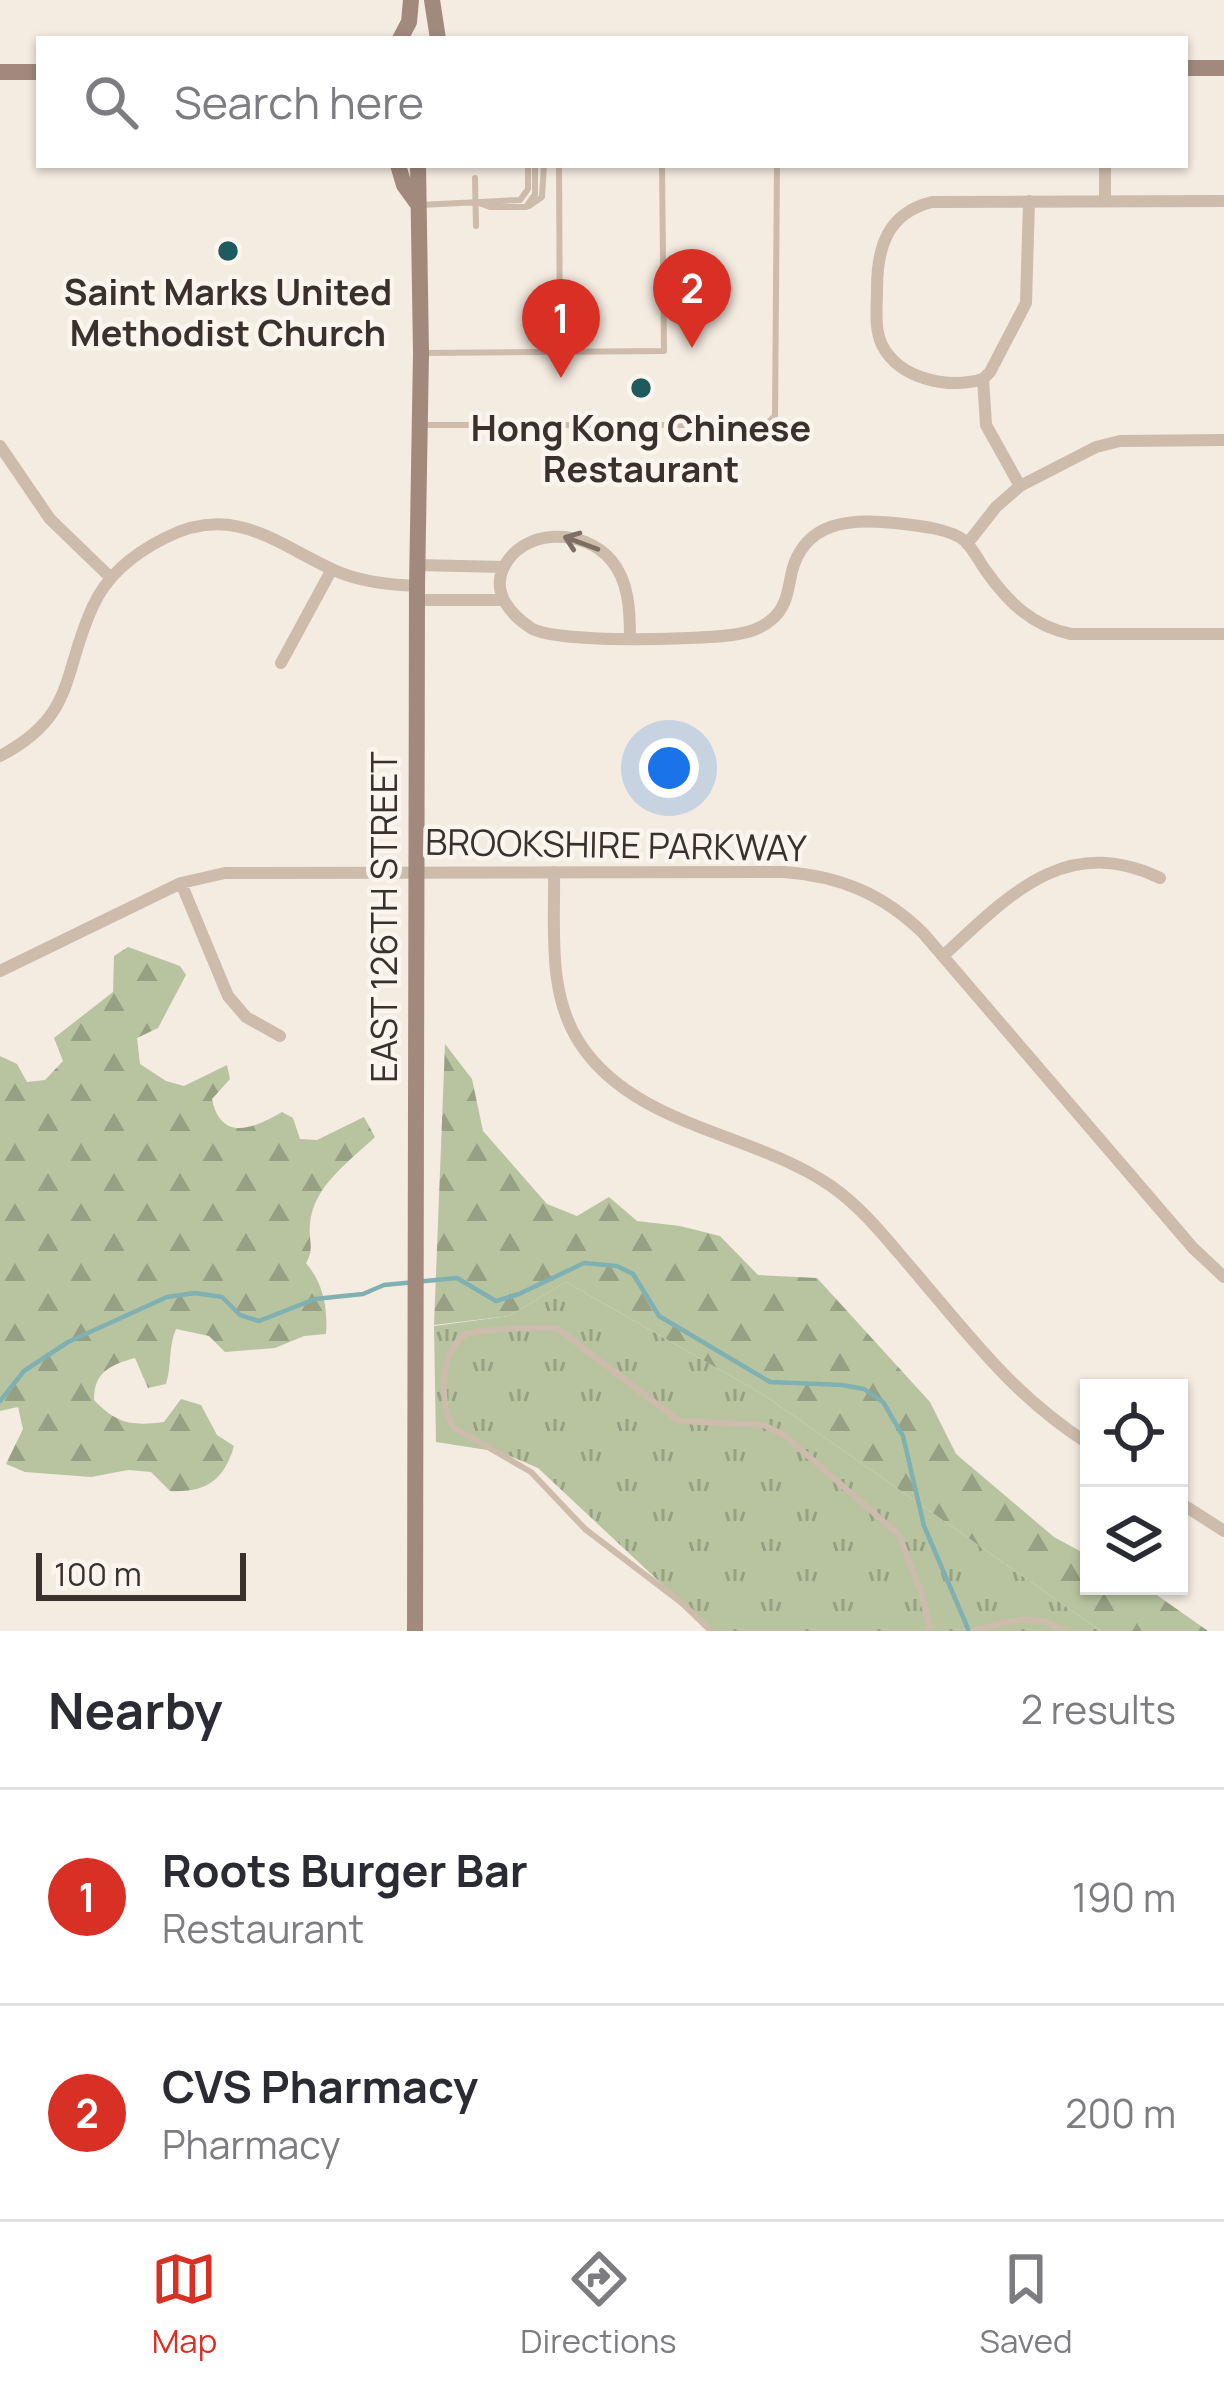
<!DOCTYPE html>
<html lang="en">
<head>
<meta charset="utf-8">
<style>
	:root { --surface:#fff; --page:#f7f7f7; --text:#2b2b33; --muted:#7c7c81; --line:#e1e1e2; --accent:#d93025 }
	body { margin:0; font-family:Manrope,sans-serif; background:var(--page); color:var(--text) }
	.controls { position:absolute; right:36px; bottom:36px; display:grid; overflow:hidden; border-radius:0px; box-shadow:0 3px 9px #0004 }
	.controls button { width:108px; height:108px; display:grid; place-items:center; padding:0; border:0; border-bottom:3px solid var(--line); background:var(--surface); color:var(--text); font:60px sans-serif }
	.scale { position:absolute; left:36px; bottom:30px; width:210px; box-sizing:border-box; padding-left:12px; border:6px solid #3b302b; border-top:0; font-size:33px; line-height:42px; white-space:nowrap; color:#3b302b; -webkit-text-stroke:9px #fbf5ee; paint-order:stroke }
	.you { position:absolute; left:669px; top:768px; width:42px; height:42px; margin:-30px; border:9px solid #fff; border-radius:50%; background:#1a73e8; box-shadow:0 0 0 18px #1a73e833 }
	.badge { display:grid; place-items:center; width:78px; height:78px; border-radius:50%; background:var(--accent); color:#fff; font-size:39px; font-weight:700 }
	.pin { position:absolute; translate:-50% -99px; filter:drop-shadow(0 3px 6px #0008) }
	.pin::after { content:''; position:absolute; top:63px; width:42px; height:36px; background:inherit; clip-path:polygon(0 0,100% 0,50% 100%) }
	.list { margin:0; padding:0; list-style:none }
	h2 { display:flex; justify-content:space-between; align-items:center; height:156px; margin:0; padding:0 48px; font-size:51px }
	h2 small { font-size:39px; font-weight:400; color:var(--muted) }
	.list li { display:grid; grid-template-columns:78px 1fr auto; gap:36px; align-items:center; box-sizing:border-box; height:216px; padding:0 48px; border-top:3px solid var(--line) }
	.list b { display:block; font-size:45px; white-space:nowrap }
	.list p { margin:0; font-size:39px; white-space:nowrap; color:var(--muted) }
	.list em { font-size:39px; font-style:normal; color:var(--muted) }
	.icon { flex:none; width:66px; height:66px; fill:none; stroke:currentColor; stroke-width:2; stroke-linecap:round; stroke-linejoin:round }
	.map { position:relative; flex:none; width:1224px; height:1631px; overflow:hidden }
	.search { position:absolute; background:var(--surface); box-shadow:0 3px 9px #0004; left:36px; right:36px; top:36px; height:132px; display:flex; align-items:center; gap:30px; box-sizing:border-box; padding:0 42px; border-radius:0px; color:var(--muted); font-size:45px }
	.sheet { height:588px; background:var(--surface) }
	nav { display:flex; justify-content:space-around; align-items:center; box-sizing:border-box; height:168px; border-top:3px solid var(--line); background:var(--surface); font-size:33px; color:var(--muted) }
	nav a { display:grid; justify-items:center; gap:6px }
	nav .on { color:var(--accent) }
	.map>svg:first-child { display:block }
	.grass { fill:url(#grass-tufts) }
	.forest { fill:url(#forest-firs) }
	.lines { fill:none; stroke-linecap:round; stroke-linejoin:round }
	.stream { stroke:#7fb0b2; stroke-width:4.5 }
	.lane { stroke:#cdbbac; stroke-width:6 }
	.street { stroke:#cdbbac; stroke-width:12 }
	.secondary { stroke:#a18a7d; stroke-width:16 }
	.oneway { stroke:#7d6f65 }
	.poi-dot { fill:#1f5a5e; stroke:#fbf5ee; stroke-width:4.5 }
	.labels { text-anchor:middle; stroke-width:9; stroke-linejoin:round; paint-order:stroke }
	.poi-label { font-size:36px; font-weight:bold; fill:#3b302b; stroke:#fbf5ee }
	.street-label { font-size:36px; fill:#3b302b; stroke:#fbf5ee }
</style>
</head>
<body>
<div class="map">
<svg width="1224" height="1631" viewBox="0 0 1224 1631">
	<defs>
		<pattern id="grass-tufts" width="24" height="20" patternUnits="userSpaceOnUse" patternTransform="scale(3)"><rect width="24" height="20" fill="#b8c4a0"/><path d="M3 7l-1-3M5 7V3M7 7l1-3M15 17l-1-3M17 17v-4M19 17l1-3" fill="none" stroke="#97a083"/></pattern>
		<pattern id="forest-firs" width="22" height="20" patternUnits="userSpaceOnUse" patternTransform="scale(3)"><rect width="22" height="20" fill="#b8c4a0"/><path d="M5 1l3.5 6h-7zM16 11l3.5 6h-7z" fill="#97a083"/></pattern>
	</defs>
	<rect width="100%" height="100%" fill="#f4ebe1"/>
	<path class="grass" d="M 566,1282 L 764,1395 L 1101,1631 L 712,1631 L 538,1468 L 500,1452 L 436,1442 L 434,1326 L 509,1316 Z"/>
	<path class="forest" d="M 128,947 L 180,966 L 186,975 L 158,1028 L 137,1038 L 140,1064 L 166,1081 L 184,1086 L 227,1065 L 230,1079 L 212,1099 C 221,1143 255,1128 282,1112 L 293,1118 L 300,1139 L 317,1140 L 364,1117 L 375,1137 C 349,1162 313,1186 310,1224 C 308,1240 315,1248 306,1263 C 323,1283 328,1308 326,1334 L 304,1336 L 275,1348 L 225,1352 L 209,1336 L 176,1329 C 168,1347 172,1365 166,1384 L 148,1388 L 135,1358 C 110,1365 94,1372 94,1400 C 117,1424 131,1426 164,1422 L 181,1399 L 201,1405 L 217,1435 L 234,1446 C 224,1481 205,1493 170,1491 L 151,1472 L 128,1470 L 91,1477 L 25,1472 L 6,1464 L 23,1429 L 18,1407 L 0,1411 L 0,1056 L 17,1064 L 27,1082 L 45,1080 L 63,1061 L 54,1038 L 113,992 L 114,956 Z
		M 445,1044 L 472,1079 L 483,1131 L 547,1204 L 577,1216 L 609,1197 L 637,1221 L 680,1226 L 720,1236 L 758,1275 L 817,1278 L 930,1402 L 956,1454 L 1054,1537 L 1089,1556 L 1089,1586 L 1144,1586 L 1208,1631 L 1101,1631 L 764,1395 L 566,1282 L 509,1316 L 434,1325 Z"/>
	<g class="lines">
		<path class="stream" d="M 0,1401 L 24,1371 L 68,1342 L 167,1297 L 195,1293 L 222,1297 L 240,1315 L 259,1321 L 315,1299 L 363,1294 L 384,1285 L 457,1278 L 496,1301 L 519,1294 L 584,1263 L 617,1266 L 633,1274 L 659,1316 L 770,1382 L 842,1385 L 864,1389 L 883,1402 L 903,1436 L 924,1526 L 969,1631"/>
		<path class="lane" d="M 559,165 L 560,352
			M 475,178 L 476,226
			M 479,203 L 490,207 L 526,207 L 535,194 L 535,165
			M 420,205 L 520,200 L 528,189 L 528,165
			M 529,206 L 542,197 L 544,165
			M 425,353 L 664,351 L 662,165
			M 423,425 L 765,425 L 775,416 L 777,165
			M 711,1631 L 682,1603 L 585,1529 L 531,1472 L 453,1427 C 439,1404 440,1354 463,1336 C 471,1329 545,1326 558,1329 L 679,1421 L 764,1425 L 784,1435 L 899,1535 L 922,1595 L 930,1631
			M 973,1631 C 1008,1622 1033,1611 1064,1631"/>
		<path class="street" d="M 1105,165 L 1105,201
			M 983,379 C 949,389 900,380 882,345 C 874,328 877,307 877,289 C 877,248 887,213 932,202 L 1224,201
			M 983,379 L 990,372 L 1026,303 L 1029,201
			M 983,379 L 986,425 L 1020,486
			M 0,446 L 50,519 L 111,578
			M 967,544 L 996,507 L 1020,486 L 1096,447 L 1120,441 L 1224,440
			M 417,565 L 504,567
			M 417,600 L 503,600
			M 630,638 C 630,611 629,581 611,560 C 584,528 522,527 503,569 C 492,593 511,615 531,628 C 556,644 705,640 738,634 C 750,632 762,628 771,620 C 787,608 788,589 792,571 C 805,522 849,518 895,523 C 913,525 950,528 965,541 C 973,549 979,561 986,571 C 1008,602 1032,626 1071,634 L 1224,634
			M 281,663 L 332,569
			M 0,756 C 77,716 62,672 93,606 C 107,575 135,553 165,538 C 235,502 277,545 336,571 C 361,582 390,585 417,586
			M 554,872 C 555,929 547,992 579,1042 C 633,1127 753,1132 831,1186 C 864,1209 888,1241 914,1271 C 971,1338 1014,1396 1089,1444
			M 181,883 L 228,996 L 246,1017 L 280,1036
			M 943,956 C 1009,895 1066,833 1160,878
			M 0,971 L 181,883 L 225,873 L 784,872 C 840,876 883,894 923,933 L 1193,1248 L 1224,1277
			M 1179,1502 L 1224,1531"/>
		<path class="secondary" d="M 432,0 L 438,39
			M 400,39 L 409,22 L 411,0
			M 1185,68 L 1224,68
			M 0,72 L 39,72
			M 398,165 L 404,185 L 417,203
			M 415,1631 L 417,586 L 421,353 L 418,165"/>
	</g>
	<defs><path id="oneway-shaft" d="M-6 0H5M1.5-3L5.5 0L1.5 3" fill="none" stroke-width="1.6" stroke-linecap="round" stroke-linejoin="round" transform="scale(3)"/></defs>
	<use class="oneway" href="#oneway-shaft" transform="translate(581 543) rotate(-160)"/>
	<g class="poi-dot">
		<circle cx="228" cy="251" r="12"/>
		<circle cx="641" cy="388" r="12"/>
	</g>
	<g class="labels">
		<g class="poi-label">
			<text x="228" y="305">Saint Marks United<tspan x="228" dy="41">Methodist Church</tspan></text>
			<text x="641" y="441">Hong Kong Chinese<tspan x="641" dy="41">Restaurant</tspan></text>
		</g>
		<g class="street-label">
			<text transform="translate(616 845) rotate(1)" y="13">BROOKSHIRE PARKWAY</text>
			<text transform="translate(384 917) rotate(-90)" y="13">EAST 126TH STREET</text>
		</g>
	</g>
</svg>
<div class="controls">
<button><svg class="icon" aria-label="locate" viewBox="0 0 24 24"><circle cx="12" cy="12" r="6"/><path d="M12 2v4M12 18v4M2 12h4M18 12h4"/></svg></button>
<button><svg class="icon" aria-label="layers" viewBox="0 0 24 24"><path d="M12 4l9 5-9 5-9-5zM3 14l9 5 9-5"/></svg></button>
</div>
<div class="scale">100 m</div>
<div class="you"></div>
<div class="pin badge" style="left:561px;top:378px">1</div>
<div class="pin badge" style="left:692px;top:348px">2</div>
<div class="search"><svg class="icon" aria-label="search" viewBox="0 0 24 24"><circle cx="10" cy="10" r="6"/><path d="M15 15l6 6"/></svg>Search here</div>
</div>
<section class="sheet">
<h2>Nearby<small>2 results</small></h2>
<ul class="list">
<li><span class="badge">1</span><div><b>Roots Burger Bar</b><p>Restaurant</p></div><em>190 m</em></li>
<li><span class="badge">2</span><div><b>CVS Pharmacy</b><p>Pharmacy</p></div><em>200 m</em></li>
</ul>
</section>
<nav>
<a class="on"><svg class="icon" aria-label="map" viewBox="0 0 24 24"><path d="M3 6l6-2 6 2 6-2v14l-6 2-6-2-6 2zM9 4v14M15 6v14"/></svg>Map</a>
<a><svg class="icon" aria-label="directions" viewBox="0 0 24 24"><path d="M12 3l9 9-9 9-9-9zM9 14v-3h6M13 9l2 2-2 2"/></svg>Directions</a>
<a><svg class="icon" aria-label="saved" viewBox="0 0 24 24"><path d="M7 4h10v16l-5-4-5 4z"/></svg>Saved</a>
</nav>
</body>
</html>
